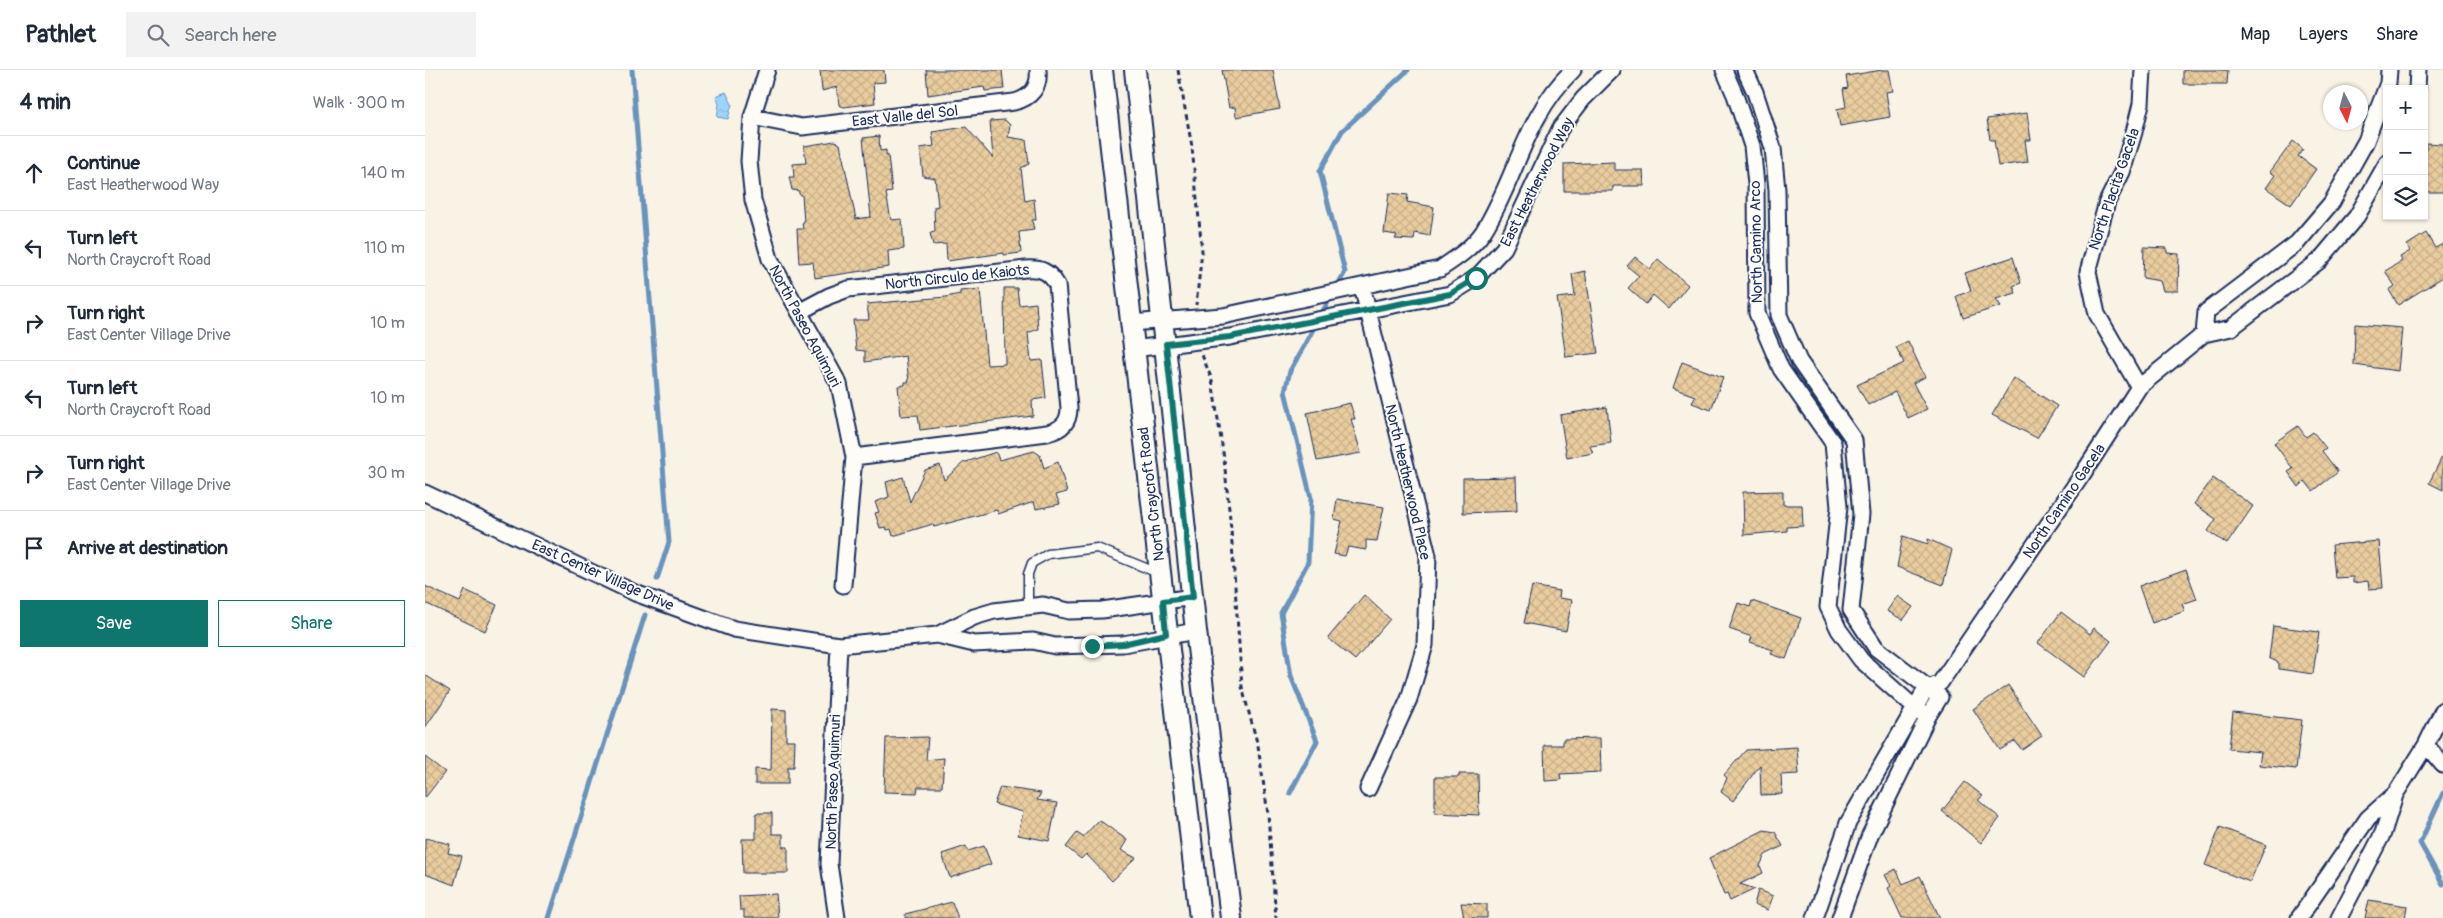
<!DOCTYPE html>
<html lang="en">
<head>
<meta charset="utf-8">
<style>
	:root { --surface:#fff; --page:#f2f2f3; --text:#1f2937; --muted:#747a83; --line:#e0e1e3; --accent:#0f766e }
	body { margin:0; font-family:Pangolin,sans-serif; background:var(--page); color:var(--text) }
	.controls { position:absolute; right:15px; top:15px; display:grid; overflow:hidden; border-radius:0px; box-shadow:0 1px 4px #0004 }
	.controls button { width:45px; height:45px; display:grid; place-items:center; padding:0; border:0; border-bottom:1px solid var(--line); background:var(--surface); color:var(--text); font:25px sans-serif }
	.compass { position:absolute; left:1898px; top:15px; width:45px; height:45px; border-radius:50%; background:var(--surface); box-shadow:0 1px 4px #0004; rotate:174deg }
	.stop { position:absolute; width:15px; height:15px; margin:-11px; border:4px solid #0f766e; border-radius:50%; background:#fff }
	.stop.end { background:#0f766e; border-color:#fff; box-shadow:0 1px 5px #0008 }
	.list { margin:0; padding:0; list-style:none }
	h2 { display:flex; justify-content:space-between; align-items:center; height:65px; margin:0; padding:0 20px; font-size:21px }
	h2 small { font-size:16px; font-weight:400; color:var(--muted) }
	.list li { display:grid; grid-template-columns:32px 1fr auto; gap:15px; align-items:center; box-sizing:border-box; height:75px; padding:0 20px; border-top:1px solid var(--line) }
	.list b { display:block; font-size:19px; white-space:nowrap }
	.list p { margin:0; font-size:16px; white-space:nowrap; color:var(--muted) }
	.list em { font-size:16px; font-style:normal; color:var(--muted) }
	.actions { display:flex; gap:10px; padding:15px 20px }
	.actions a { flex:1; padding:11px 0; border:1px solid var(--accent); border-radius:0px; text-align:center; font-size:18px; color:var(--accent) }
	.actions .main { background:var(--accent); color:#fff }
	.icon { flex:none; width:28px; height:28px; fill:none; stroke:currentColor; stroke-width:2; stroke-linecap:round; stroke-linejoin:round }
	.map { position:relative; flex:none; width:2018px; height:848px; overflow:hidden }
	header { display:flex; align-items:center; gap:30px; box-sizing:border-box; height:70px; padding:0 25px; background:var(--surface); border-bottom:1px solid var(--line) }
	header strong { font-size:24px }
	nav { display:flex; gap:28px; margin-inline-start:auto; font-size:18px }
	.search { width:350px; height:45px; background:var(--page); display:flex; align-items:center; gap:12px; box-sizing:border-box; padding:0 18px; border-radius:0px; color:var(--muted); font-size:19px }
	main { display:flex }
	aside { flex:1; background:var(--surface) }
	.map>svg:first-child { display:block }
	.water { fill:url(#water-ripples); stroke:#6893bd }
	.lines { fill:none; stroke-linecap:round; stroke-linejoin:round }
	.stream { stroke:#6893bd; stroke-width:5 }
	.building { fill:url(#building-cross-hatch); stroke:#1b2f5e }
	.service-casing { stroke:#1b2f5e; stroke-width:11 }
	.minor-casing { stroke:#1b2f5e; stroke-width:19 }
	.secondary-casing { stroke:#1b2f5e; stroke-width:24 }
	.path { stroke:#1b2f5e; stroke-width:3; stroke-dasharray:5 4; stroke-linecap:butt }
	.service { stroke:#fdfcf7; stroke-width:8 }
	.minor { stroke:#fdfcf7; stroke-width:15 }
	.secondary { stroke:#fdfcf7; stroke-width:20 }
	.route { stroke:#0f766e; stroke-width:6 }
	.labels { text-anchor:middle; stroke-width:4; stroke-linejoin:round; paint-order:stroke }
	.street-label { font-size:15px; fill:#1b2f5e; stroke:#fdfcf7 }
</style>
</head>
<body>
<header>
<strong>Pathlet</strong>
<div class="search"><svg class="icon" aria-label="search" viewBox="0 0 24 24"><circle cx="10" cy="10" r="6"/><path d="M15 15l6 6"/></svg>Search here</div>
<nav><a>Map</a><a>Layers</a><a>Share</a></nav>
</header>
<main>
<aside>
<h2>4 min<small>Walk · 300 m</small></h2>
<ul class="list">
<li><svg class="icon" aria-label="ahead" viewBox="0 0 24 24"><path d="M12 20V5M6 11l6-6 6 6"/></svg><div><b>Continue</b><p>East Heatherwood Way</p></div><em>140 m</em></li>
<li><svg class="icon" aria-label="left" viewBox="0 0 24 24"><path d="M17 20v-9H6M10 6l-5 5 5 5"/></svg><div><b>Turn left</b><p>North Craycroft Road</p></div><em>110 m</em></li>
<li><svg class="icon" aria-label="right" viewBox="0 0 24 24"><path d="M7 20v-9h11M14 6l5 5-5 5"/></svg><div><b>Turn right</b><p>East Center Village Drive</p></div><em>10 m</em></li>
<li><svg class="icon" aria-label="left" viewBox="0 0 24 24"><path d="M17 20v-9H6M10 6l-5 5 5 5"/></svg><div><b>Turn left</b><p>North Craycroft Road</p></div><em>10 m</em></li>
<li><svg class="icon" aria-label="right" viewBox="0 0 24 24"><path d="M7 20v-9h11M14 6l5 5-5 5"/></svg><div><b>Turn right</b><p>East Center Village Drive</p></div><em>30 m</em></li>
<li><svg class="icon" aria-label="arrive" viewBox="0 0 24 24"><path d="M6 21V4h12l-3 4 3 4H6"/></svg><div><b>Arrive at destination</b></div></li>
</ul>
<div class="actions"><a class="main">Save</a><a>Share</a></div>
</aside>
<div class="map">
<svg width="2018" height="848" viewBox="0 0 2018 848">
	<defs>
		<pattern id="water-ripples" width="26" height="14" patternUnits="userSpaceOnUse" patternTransform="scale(1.25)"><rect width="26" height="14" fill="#9cd5fc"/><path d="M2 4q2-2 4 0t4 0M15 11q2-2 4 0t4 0" fill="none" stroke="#86b7da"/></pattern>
		<pattern id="building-cross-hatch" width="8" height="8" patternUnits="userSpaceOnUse" patternTransform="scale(1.25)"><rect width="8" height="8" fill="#eacd9e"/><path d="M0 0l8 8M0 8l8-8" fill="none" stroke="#c8b08a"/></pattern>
	</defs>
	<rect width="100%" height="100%" fill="#f9f3e5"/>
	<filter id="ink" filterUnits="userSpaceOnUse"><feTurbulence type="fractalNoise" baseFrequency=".02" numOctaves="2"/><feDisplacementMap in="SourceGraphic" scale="10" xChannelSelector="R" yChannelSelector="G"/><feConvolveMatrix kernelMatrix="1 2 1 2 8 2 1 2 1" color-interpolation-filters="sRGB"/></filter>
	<g filter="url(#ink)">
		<path class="water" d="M 301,22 L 307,34 L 303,49 L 292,47 L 294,34 L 291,26 Z"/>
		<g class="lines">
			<path class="stream" d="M 207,0 L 244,472 L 232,509
				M 911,218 L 920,202 L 895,101 L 917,61 L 983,0
				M 895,246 L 907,225
				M 865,723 L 892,671 L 866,606 L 856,543 L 883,492 L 886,428 L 860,321 L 865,301 L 891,254
				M 2018,723 L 1995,773 L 2018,814
				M 124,848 L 220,545"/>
		</g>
		<path class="building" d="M 395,0 L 459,0 L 460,12 L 448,13 L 450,33 L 419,37 L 414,35 L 412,17 L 397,21 Z
			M 501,0 L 577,0 L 579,19 L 560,21 L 559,17 L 503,25 Z
			M 797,0 L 848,0 L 855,39 L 811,47 L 810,37 L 804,38 Z
			M 1457,0 L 1464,0 L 1468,21 L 1461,22 L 1465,47 L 1415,56 L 1412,39 L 1421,37 L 1418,19 L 1423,18 L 1421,6 Z
			M 1758,0 L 1803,0 L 1802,14 L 1758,14 Z
			M 1602,43 L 1606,70 L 1600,70 L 1603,92 L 1573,96 L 1569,70 L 1565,70 L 1562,49 Z
			M 580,50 L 585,55 L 583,67 L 601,70 L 604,94 L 596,98 L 600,131 L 609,129 L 611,150 L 607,150 L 609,160 L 594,162 L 596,183 L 579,185 L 579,183 L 522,191 L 521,174 L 508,175 L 505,163 L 510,162 L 509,137 L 513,136 L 510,108 L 498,106 L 495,78 L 509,76 L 507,62 L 541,57 L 568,88 L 565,51 Z
			M 454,66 L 455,81 L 461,80 L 461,86 L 463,85 L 467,122 L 461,123 L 466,150 L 477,149 L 479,179 L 463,181 L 464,197 L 390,208 L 388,192 L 374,193 L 372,159 L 378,159 L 377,153 L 379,152 L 377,125 L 374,124 L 374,121 L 367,120 L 364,107 L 369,107 L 368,94 L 381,93 L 379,76 L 410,71 L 415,74 L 431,149 L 446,147 L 438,68 Z
			M 1868,71 L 1878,79 L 1873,86 L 1891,99 L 1866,135 L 1841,118 L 1850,105 L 1845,102 Z
			M 2001,73 L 2018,74 L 2018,122 L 1999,122 Z
			M 1189,92 L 1189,100 L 1218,100 L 1219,116 L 1188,116 L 1188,121 L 1139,121 L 1139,94 Z
			M 964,123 L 983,125 L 982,132 L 1009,137 L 1005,166 L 990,163 L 989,170 L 970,169 L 972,165 L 959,163 Z
			M 2001,163 L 2010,178 L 2018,174 L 2018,207 L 1973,235 L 1964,220 L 1970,216 L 1960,201 L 1977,191 L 1975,187 L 1985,181 L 1982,175 Z
			M 1719,177 L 1742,178 L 1742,183 L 1754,184 L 1753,221 L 1738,221 L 1735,211 L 1718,208 Z
			M 1210,187 L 1225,199 L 1233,189 L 1263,215 L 1244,239 L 1228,225 L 1221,234 L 1203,218 L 1214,206 L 1202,196 Z
			M 1588,187 L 1596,213 L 1588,216 L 1591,223 L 1571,229 L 1576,236 L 1538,248 L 1531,226 L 1546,221 L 1540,203 Z
			M 1160,201 L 1173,283 L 1141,287 L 1132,228 L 1150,226 L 1147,204 Z
			M 579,218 L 592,218 L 594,235 L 611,233 L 613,259 L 603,263 L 606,291 L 617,290 L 621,328 L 607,330 L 608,346 L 495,360 L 493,345 L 476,346 L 473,316 L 480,315 L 480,312 L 484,312 L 481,286 L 440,292 L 440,281 L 431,280 L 428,250 L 444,250 L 442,234 L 521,227 L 535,224 L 535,221 L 555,219 L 562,295 L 580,294 Z
			M 1930,254 L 1977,258 L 1973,301 L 1929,295 Z
			M 1483,271 L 1500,307 L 1488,313 L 1502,339 L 1483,348 L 1470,322 L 1443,335 L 1432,315 L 1479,293 L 1471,277 Z
			M 1257,292 L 1298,307 L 1286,340 L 1267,333 L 1270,326 L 1248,318 Z
			M 1589,308 L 1632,336 L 1612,368 L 1567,345 Z
			M 925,333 L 930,349 L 926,349 L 936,383 L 892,391 L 882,343 Z
			M 1182,337 L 1186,373 L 1165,376 L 1168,383 L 1142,388 L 1135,345 Z
			M 1873,356 L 1881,367 L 1888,362 L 1901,378 L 1897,381 L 1913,402 L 1888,421 L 1880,411 L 1874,417 L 1863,402 L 1868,399 L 1849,373 Z
			M 609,381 L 615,385 L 619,398 L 633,392 L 642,422 L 631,425 L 635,434 L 611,439 L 609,432 L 573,444 L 572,440 L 509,457 L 508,454 L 468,466 L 466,459 L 462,460 L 461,457 L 455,458 L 450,443 L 454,442 L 450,432 L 464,427 L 461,412 L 478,407 L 485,432 L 500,400 L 515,395 L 519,410 L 538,393 L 571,382 L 574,390 Z
			M 2018,385 L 2018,420 L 2004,413 Z
			M 1091,407 L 1092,441 L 1038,443 L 1038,408 Z
			M 1788,408 L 1828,436 L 1802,474 L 1783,461 L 1791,449 L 1769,434 Z
			M 1358,421 L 1358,435 L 1377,435 L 1378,456 L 1362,457 L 1362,461 L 1319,465 L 1318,422 Z
			M 912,429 L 959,437 L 952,471 L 941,470 L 941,480 L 923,477 L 920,486 L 909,484 L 917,451 L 909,449 Z
			M 1478,466 L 1503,474 L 1503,469 L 1527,480 L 1518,515 L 1472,497 Z
			M 1954,471 L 1958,518 L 1944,519 L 1943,511 L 1928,513 L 1928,507 L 1910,508 L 1907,475 Z
			M 1761,499 L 1772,529 L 1757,534 L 1760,541 L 1727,553 L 1714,516 Z
			M 0,516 L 35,532 L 40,520 L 72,535 L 60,561 L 0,533 Z
			M 1107,516 L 1135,521 L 1134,528 L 1147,530 L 1141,561 L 1099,553 Z
			M 939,525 L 965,549 L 930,590 L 903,568 Z
			M 1472,526 L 1488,537 L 1478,550 L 1462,541 Z
			M 1327,531 L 1376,548 L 1361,589 L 1346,584 L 1348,580 L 1325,572 L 1327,567 L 1304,559 L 1313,533 L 1325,537 Z
			M 1636,542 L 1665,564 L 1669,558 L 1686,571 L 1659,607 L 1613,573 Z
			M 1848,556 L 1894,562 L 1888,604 L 1854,599 L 1854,593 L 1844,588 Z
			M 0,605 L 25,621 L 0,658 Z
			M 1583,615 L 1617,666 L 1597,680 L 1590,671 L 1575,680 L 1548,639 Z
			M 347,639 L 361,640 L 361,670 L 370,670 L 369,697 L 363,697 L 363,714 L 330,714 L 330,699 L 346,700 Z
			M 1808,642 L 1877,650 L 1871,699 L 1834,695 L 1836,682 L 1804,679 Z
			M 503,667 L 501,690 L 519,688 L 517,717 L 493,717 L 492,723 L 459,722 L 461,668 Z
			M 1175,668 L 1176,702 L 1135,704 L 1136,710 L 1120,711 L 1119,675 L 1138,675 L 1138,669 Z
			M 1372,677 L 1374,704 L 1356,705 L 1357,724 L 1336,725 L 1335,695 L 1308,731 L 1296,722 L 1302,708 L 1299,705 L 1321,680 Z
			M 0,687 L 20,702 L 0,728 Z
			M 1034,704 L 1053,704 L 1054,745 L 1010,743 L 1010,707 L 1034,707 Z
			M 1540,712 L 1558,726 L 1553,730 L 1575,748 L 1556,773 L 1517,741 Z
			M 575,717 L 616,723 L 612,730 L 632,733 L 624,771 L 593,765 L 598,742 L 569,734 Z
			M 331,743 L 347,743 L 347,764 L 358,764 L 358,777 L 363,777 L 363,803 L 318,803 L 317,769 L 331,769 Z
			M 674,750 L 702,770 L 696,780 L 711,788 L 687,811 L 661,784 L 656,789 L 641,777 L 652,763 L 658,767 Z
			M 1795,757 L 1841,775 L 1825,812 L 1780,795 Z
			M 1339,760 L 1350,762 L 1358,776 L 1340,785 L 1335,796 L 1338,803 L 1315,814 L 1330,819 L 1305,831 L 1302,824 L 1299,825 L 1284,788 Z
			M 0,768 L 25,774 L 23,783 L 37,786 L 29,815 L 0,804 Z
			M 541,776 L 543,781 L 559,776 L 566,794 L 525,808 L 517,784 Z
			M 1471,799 L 1478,814 L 1495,806 L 1515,848 L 1477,848 L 1463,818 L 1466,816 L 1460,805 Z
			M 1333,820 L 1348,826 L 1343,840 L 1329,835 Z
			M 351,824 L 353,848 L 319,848 L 319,840 L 315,840 L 314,826 Z
			M 1944,830 L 1982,836 L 1980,848 L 1940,848 Z
			M 527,832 L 533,848 L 481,848 L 480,844 Z
			M 1036,833 L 1062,834 L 1062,848 L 1039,848 Z"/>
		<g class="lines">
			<defs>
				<path id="service" d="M 603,537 L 603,504 L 607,493 L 623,484 L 672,478 L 733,503"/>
				<path id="minor" d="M 342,0 L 327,47 L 324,91 L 328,130 L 345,189 L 414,314 L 429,387 L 418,515
					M 1299,0 L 1310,25 L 1327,76 L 1331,114 L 1332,243 L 1356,299 L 1408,373 L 1414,437 L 1403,537 L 1414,560 L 1436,590 L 1490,638 L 1503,646
					M 1320,0 L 1330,22 L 1348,78 L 1352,120 L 1354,245 L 1374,291 L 1429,370 L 1436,444 L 1426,540 L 1451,578 L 1515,627
					M 1992,19 L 1993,0
					M 327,47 L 377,57 L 589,32 C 606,28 615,17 613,0
					M 937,216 L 1003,486 L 1000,575 L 984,629 L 943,719
					M 374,242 L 404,226 L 423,219 L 601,199 C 616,198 624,201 632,215 L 644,338 C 644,353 636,360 622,363 L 429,387
					M 705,253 L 798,246 L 1015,199 C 1030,189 1047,178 1058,162 C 1092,108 1099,47 1148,0
					M 1779,264 L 1781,242 L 1872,173 L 1907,132 L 1941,71 L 1963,13 L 1964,0
					M 708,279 L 805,267 L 1025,224 L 1051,208 L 1079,178 L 1135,59 L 1158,29 L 1187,0
					M 1714,317 L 1672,244 L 1663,202 L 1682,132 L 1697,102 L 1709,62 L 1716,34 L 1718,0
					M 0,423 L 210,523 L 309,559 L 414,575 L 512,565 L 549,574 L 608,571 L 630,576 L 698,574 L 771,561
					M 512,565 L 549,547 L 569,541 L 618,535 L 644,541 L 677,540 L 768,527
					M 1515,613 L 1657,405 L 1714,317 L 1779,264 L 1806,258 L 1894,191 L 1932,146 L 1962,93
					M 2001,675 L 2018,695
					M 412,848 L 404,794 L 414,575
					M 1390,848 L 1423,753 L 1501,619 L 1511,615
					M 1415,848 L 1445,765 L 1503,646 L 1515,627
					M 1874,848 L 1943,748 L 1971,723 L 2001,675 L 2018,640
					M 1914,848 L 1958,763 L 1970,725"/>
				<path id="secondary" d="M 677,0 L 775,848
					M 710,0 L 771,561 L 806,848"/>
			</defs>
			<use href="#service" class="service-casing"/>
			<use href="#minor" class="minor-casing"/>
			<use href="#secondary" class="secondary-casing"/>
			<path class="path" d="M 753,0 L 767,77 L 777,181 L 771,235
				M 777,285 L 787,310 L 799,389 L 806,459 L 817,617 L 833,676 L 843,744 L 851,848"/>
			<use href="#service" class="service"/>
			<use href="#minor" class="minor"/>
			<use href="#secondary" class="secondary"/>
		</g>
	</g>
	<g class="lines" filter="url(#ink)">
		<path class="route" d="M 667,576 L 698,574 L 741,564 L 738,531 L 768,527 L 741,274 L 805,267 L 1025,224 L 1051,208"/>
	</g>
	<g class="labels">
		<g class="street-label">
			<text transform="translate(480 46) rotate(-6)" y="5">East Valle del Sol</text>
			<text transform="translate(1112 112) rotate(-63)" y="5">East Heatherwood Way</text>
			<text transform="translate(1689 119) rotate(-71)" y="5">North Placita Gacela</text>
			<text transform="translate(1331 172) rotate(-91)" y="5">North Camino Arco</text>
			<text transform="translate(532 207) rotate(-6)" y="5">North Circulo de Kaiots</text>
			<text transform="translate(380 256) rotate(62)" y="5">North Paseo Aquimuri</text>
			<text transform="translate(983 412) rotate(77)" y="5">North Heatherwood Place</text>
			<text transform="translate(726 424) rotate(-97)" y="5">North Craycroft Road</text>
			<text transform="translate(1639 431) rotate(-56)" y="5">North Camino Gacela</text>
			<text transform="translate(178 505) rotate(24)" y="5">East Center Village Drive</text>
			<text transform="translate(408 712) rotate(-88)" y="5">North Paseo Aquimuri</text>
		</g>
	</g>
</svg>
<div class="controls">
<button>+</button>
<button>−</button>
<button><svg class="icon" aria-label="layers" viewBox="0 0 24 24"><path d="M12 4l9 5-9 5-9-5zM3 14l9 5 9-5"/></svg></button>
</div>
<svg class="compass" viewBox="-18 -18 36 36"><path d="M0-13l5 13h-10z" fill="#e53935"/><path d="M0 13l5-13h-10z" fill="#747a83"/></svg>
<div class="stop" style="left:1051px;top:208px"></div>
<div class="stop end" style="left:667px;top:576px"></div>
</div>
</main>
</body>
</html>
